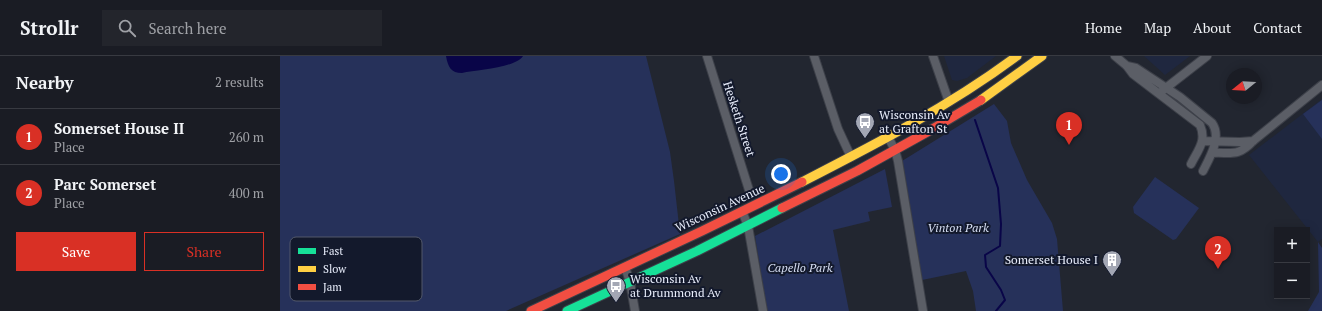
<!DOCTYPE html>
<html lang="en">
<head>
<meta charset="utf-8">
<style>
	:root { --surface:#1a1c24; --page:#23252c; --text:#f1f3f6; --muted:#9fa1a6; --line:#383a41; --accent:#d93025 }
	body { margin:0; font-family:"PT Serif",serif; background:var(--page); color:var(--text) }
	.controls { position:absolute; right:12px; bottom:12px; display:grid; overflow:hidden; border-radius:0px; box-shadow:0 2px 10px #0003 }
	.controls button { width:36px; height:36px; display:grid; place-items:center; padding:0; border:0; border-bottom:1px solid var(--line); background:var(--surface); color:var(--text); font:20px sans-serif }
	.compass { position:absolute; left:946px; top:12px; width:36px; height:36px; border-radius:50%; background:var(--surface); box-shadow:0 2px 10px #0003; rotate:252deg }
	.you { position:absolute; left:501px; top:118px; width:14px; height:14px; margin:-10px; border:3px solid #fff; border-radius:50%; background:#1a73e8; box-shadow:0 0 0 6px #1a73e833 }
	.badge { display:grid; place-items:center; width:26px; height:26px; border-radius:50%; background:var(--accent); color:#fff; font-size:13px; font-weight:700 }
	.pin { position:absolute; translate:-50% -33px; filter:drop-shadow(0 1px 2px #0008) }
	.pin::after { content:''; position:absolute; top:21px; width:14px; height:12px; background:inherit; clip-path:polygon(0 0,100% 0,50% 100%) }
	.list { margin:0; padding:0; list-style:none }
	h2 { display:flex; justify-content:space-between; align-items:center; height:52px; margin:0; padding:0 16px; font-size:17px }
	h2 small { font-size:13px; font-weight:400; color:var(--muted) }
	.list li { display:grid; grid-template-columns:26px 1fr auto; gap:12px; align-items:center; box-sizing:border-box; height:56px; padding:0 16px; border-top:1px solid var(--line) }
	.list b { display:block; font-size:15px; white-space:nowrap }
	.list p { margin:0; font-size:13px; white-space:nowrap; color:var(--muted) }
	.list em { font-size:13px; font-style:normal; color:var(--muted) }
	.actions { display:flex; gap:8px; padding:12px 16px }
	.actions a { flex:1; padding:9px 0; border:1px solid var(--accent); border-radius:0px; text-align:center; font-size:14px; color:var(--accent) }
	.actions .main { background:var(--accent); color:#fff }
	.icon { flex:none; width:22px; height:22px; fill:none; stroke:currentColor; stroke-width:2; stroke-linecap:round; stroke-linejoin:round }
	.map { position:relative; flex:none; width:1042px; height:255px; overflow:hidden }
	header { display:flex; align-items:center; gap:24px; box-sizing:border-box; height:56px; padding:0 20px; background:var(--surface); border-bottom:1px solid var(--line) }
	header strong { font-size:19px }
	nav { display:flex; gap:22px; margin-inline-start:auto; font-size:14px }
	.search { width:280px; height:36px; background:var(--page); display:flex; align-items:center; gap:10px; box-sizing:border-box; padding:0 14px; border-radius:0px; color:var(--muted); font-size:15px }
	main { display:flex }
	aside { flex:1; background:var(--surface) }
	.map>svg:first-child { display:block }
	.built { fill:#1f273f }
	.green { fill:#26315a }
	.water { fill:#090548 }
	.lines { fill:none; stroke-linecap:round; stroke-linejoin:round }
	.stream { stroke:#090548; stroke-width:2 }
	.street-casing { stroke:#3d4049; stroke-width:10 }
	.fast-casing { stroke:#3d4049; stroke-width:11 }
	.slow-casing { stroke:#3d4049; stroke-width:11 }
	.jam-casing { stroke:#3d4049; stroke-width:11 }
	.street { stroke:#5b5e66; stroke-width:8 }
	.fast { stroke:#16e098; stroke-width:9 }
	.slow { stroke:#ffcf43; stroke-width:9 }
	.jam { stroke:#f24e42; stroke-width:9 }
	.labels { text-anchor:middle; stroke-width:4; stroke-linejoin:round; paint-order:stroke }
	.poi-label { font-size:12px; fill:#e8edfb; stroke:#13192c; text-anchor:start }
	.street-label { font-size:12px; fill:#e8edfb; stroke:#13192c }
	.park-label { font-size:12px; font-style:italic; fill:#d5ddf2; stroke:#13192c }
	.key { fill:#13192c; stroke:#53596a; stroke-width:1 }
	.key-label { font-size:11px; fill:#e8edfb }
</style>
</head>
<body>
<header>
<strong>Strollr</strong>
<div class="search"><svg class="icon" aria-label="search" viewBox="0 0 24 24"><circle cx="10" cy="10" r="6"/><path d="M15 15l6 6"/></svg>Search here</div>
<nav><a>Home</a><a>Map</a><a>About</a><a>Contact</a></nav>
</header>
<main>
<aside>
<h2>Nearby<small>2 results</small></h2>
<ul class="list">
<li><span class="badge">1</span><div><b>Somerset House II</b><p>Place</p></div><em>260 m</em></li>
<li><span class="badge">2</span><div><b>Parc Somerset</b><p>Place</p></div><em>400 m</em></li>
</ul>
<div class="actions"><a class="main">Save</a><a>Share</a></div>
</aside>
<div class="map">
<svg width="1042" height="255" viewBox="0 0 1042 255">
	<rect width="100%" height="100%" fill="#222630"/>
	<path class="built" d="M 664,0 L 716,0 L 687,22 L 677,25 L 672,24 Z
		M 864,0 L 910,0 L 885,19 Z
		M 1042,43 L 1042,183 L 1038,186 L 969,99 Z"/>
	<path class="green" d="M 0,0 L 366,0 L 390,96 L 394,125 L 400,178 L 226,255 L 0,255 Z
		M 1042,44 L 1042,83 L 1023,58 Z
		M 714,48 L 727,65 L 731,87 L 747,124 L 772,167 L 777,183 L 783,255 L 696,255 L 693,235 L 686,215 L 642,224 L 622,105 Z
		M 605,113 L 612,151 L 588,156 L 590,165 L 553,174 L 569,255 L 487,255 L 475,180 Z
		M 875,121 L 919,152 L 896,183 L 893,184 L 854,157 L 853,151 Z
		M 1038,186 L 1042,192 L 1042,255 L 1028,255 L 1039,236 Z"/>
	<path class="water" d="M 166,0 L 243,0 C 235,12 197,14 182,17 C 171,17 168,11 166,0 Z"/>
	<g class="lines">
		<path class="stream" d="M 695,64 L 718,132 L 721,168 L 720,190 L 705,199 L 706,211 L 721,234 L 725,244 L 716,255"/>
		<defs>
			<path id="street" d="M 427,0 L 469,134
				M 534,0 L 558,73 L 571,101
				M 653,0 L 669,46
				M 835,0 L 847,10 L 853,18 L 920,69 C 927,85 918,94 911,108
				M 847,10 L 856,12 L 900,41 L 932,67 C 942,81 930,101 923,115
				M 882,35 L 927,0
				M 608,81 L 615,94 L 618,105 L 643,255
				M 922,85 L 960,86 L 973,85
				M 932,97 C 952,96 958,101 973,85 L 1042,29
				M 462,155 L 468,170 L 483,255
				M 345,211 L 350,226 L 355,255"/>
			<path id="fast" d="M 287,255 L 417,195 L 502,152"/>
			<path id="slow" d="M 701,44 L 762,0
				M 522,126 C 596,88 670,50 737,0"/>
			<path id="jam" d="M 502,152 L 577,115 L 649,75 L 701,44
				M 251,255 L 422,175 L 522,126"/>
		</defs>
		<use href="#street" class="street-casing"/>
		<use href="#fast" class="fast-casing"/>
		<use href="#slow" class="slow-casing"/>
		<use href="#jam" class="jam-casing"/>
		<use href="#street" class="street"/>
		<use href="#fast" class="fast"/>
		<use href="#slow" class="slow"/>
		<use href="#jam" class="jam"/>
	</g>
	<defs>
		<symbol id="bus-pin" viewBox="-11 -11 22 30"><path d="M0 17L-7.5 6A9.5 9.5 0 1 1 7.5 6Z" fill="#a3a7b4" stroke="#13192c"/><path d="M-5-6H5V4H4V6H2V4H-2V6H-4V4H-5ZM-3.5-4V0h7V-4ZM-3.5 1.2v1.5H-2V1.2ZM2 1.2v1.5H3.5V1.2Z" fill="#fff"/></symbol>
		<symbol id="building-pin" viewBox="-11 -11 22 30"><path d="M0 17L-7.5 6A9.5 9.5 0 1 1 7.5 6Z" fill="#a3a7b4" stroke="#13192c"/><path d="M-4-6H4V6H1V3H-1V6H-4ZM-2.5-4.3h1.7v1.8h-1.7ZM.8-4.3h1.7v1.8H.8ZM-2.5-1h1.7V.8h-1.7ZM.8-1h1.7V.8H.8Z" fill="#fff"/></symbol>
	</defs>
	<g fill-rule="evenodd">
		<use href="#bus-pin" x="574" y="55" width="22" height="30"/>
		<use href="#building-pin" x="821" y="193" width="22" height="30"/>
		<use href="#bus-pin" x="325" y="219" width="22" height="30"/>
	</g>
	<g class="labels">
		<g class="poi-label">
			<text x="599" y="63">Wisconsin Av<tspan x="599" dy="14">at Grafton St</tspan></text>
			<text x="818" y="208" text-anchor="end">Somerset House I</text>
			<text x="350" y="227">Wisconsin Av<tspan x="350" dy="14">at Drummond Av</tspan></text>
		</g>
		<g class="street-label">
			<text transform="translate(459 63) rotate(72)" y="4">Hesketh Street</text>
			<text transform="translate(440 152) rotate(-25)" y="4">Wisconsin Avenue</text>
		</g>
		<g class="park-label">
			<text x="678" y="176">Vinton Park</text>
			<text x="520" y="216">Capello Park</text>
		</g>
	</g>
	<rect x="10" y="181" width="132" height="64" rx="6" class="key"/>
	<rect x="18" y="192" width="18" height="6" fill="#16e098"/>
	<rect x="18" y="210" width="18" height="6" fill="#ffcf43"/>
	<rect x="18" y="228" width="18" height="6" fill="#f24e42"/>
	<g class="key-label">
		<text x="43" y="199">Fast</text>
		<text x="43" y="217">Slow</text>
		<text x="43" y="235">Jam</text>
	</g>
</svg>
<div class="controls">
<button>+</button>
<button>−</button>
</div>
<svg class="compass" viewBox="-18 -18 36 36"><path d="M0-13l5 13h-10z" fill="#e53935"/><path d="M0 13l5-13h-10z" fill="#9fa1a6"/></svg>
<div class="you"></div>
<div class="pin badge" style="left:789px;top:89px">1</div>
<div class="pin badge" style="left:938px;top:213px">2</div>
</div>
</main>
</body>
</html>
